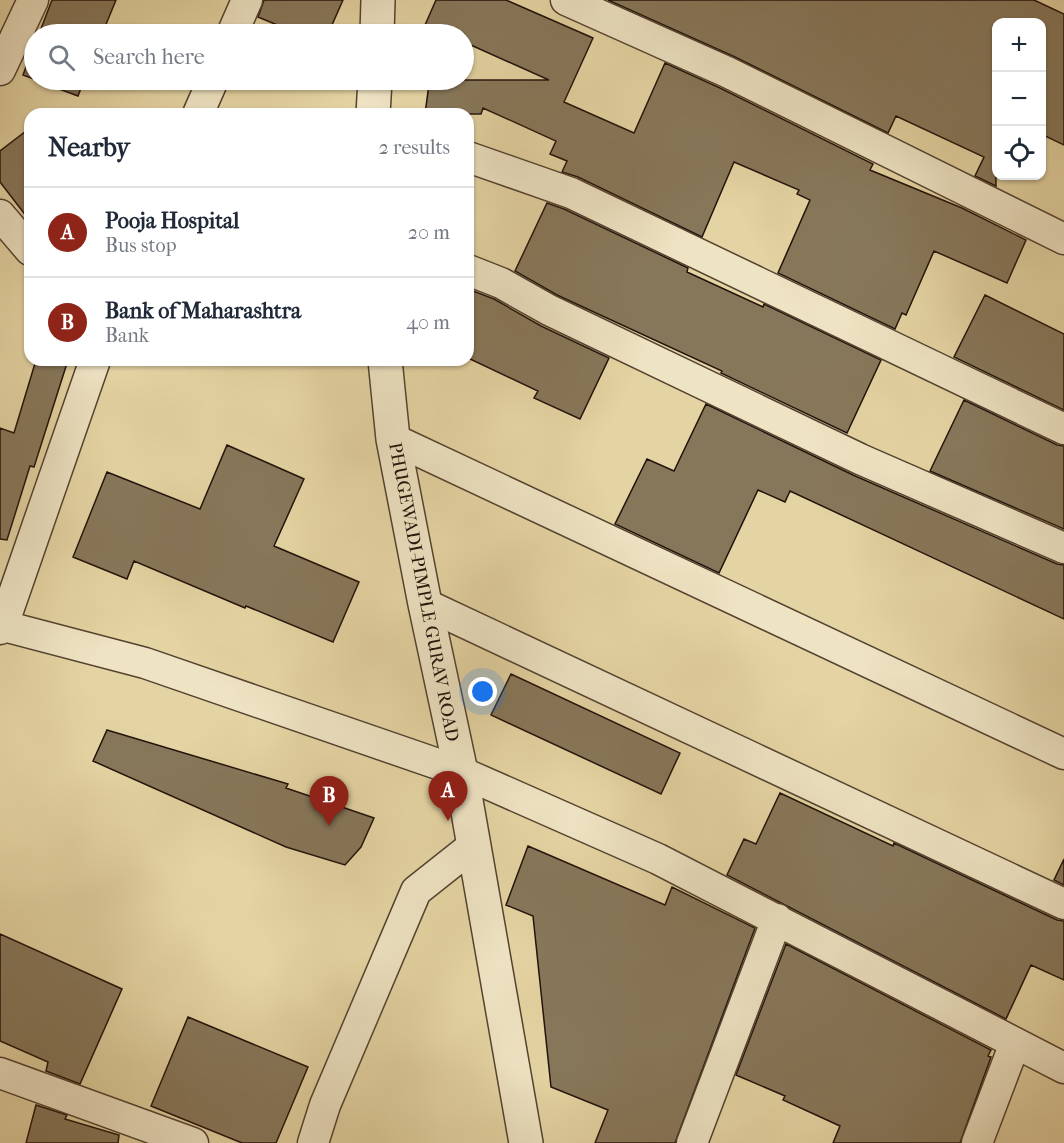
<!DOCTYPE html>
<html lang="en">
<head>
<meta charset="utf-8">
<style>
	:root { --surface:#fff; --page:#f2f2f3; --text:#1f2937; --muted:#747a83; --line:#e0e1e3; --accent:#8f2418 }
	body { margin:0; font-family:"IM FELL French Canon",serif; background:var(--page); color:var(--text) }
	.controls { position:absolute; right:18px; top:18px; display:grid; overflow:hidden; border-radius:12px; box-shadow:0 2px 4px #0004 }
	.controls button { width:54px; height:54px; display:grid; place-items:center; padding:0; border:0; border-bottom:2px solid var(--line); background:var(--surface); color:var(--text); font:30px sans-serif }
	.you { position:absolute; left:483px; top:692px; width:21px; height:21px; margin:-15px; border:4px solid #fff; border-radius:50%; background:#1a73e8; box-shadow:0 0 0 9px #1a73e833 }
	.badge { display:grid; place-items:center; width:39px; height:39px; border-radius:50%; background:var(--accent); color:#fff; font-size:20px; font-weight:700 }
	.pin { position:absolute; translate:-50% -50px; filter:drop-shadow(0 2px 3px #0008) }
	.pin::after { content:''; position:absolute; top:32px; width:21px; height:18px; background:inherit; clip-path:polygon(0 0,100% 0,50% 100%) }
	.list { margin:0; padding:0; list-style:none }
	h2 { display:flex; justify-content:space-between; align-items:center; height:78px; margin:0; padding:0 24px; font-size:26px }
	h2 small { font-size:20px; font-weight:400; color:var(--muted) }
	.list li { display:grid; grid-template-columns:39px 1fr auto; gap:18px; align-items:center; box-sizing:border-box; height:90px; padding:0 24px; border-top:2px solid var(--line) }
	.list b { display:block; font-size:22px; white-space:nowrap }
	.list p { margin:0; font-size:20px; white-space:nowrap; color:var(--muted) }
	.list em { font-size:20px; font-style:normal; color:var(--muted) }
	.icon { flex:none; width:33px; height:33px; fill:none; stroke:currentColor; stroke-width:2; stroke-linecap:round; stroke-linejoin:round }
	.map { position:relative; flex:none; width:1064px; height:1143px; overflow:hidden }
	.search { position:absolute; background:var(--surface); box-shadow:0 2px 4px #0004; left:24px; top:24px; width:450px; height:66px; display:flex; align-items:center; gap:15px; box-sizing:border-box; padding:0 21px; border-radius:33px; color:var(--muted); font-size:22px }
	.panel { position:absolute; background:var(--surface); box-shadow:0 2px 4px #0004; left:24px; top:108px; width:450px; height:258px; border-radius:18px }
	.map>svg:first-child { display:block }
	.building { fill:#87775a; stroke:#22120a; stroke-width:1.5 }
	.lines { fill:none; stroke-linecap:round; stroke-linejoin:round }
	.minor-casing { stroke:#534230; stroke-width:33 }
	.tertiary-casing { stroke:#534230; stroke-width:36 }
	.minor { stroke:#eee3c3; stroke-width:30 }
	.tertiary { stroke:#eee3c3; stroke-width:33 }
	.labels { text-anchor:middle; stroke-width:5; stroke-linejoin:round; paint-order:stroke }
	.street-label { font-size:18px; fill:#22120a; stroke:#eee3c3 }
</style>
</head>
<body>
<div class="map">
<svg width="1064" height="1143" viewBox="0 0 1064 1143">
	<rect width="100%" height="100%" fill="#e5d4a3"/>
	<filter id="stains"><feTurbulence type="fractalNoise" baseFrequency=".00333" numOctaves="4"/><feColorMatrix values="0 0 0 0 .2 0 0 0 0 .09 0 0 0 0 .02 0 0 0 .5 -.17"/></filter>
	<radialGradient id="worn" r=".72"><stop offset=".6" stop-color="#630" stop-opacity="0"/><stop offset="1" stop-color="#630" stop-opacity=".3"/></radialGradient>
	<path class="building" d="M 52,0 L 116,0 L 102,34 L 39,34 Z
		M 264,0 L 343,0 L 328,34 L 299,34 L 258,17 Z
		M 436,0 L 506,0 L 593,38 L 564,102 L 634,133 L 665,63 L 720,88 L 873,164 L 870,170 L 962,208 L 1026,240 L 1007,283 L 934,251 L 906,315 L 902,313 L 895,329 L 778,273 L 810,200 L 797,194 L 799,190 L 734,162 L 702,237 L 578,177 L 562,172 L 567,161 L 550,154 L 556,141 L 483,108 L 481,114 L 425,114 L 429,84 L 419,80 L 549,80 L 464,42 L 464,34 L 446,34 L 425,25 Z
		M 608,0 L 1034,0 L 1064,14 L 1064,145 L 1041,134 L 1041,22 L 996,22 L 996,186 L 975,176 L 984,157 L 896,116 L 888,133 L 735,57 Z
		M 34,45 L 34,79 L 23,75 Z
		M 35,80 L 84,80 L 78,96 Z
		M 30,128 L 30,221 L 0,182 L 0,151 Z
		M 547,203 L 564,209 L 688,268 L 687,272 L 763,307 L 764,304 L 881,360 L 847,433 L 721,373 L 722,371 L 557,295 L 515,271 Z
		M 468,289 L 494,299 L 541,326 L 609,358 L 580,419 L 534,398 L 538,391 L 468,358 Z
		M 985,295 L 1064,334 L 1064,410 L 954,357 Z
		M 36,360 L 68,360 L 34,467 L 30,466 L 7,540 L 0,539 L 0,428 L 14,433 Z
		M 964,400 L 1057,445 L 1064,446 L 1064,529 L 930,471 Z
		M 706,404 L 853,475 L 1057,564 L 1064,565 L 1064,619 L 790,491 L 785,502 L 758,490 L 719,573 L 615,524 L 647,459 L 674,471 Z
		M 227,445 L 304,479 L 274,546 L 359,582 L 333,642 L 246,606 L 245,608 L 134,561 L 127,579 L 73,557 L 107,472 L 200,509 Z
		M 511,674 L 680,753 L 661,794 L 491,715 Z
		M 107,730 L 288,784 L 286,788 L 374,818 L 361,847 L 345,865 L 286,847 L 93,761 Z
		M 780,793 L 893,846 L 894,843 L 1057,920 L 1064,921 L 1064,980 L 1031,965 L 1006,1019 L 727,875 L 744,839 L 756,844 Z
		M 528,846 L 665,905 L 672,887 L 755,928 L 675,1143 L 595,1143 L 608,1110 L 551,1087 L 533,916 L 506,905 Z
		M 1064,859 L 1064,885 L 1054,880 Z
		M 0,934 L 122,989 L 80,1084 L 46,1071 L 48,1062 L 0,1041 Z
		M 786,944 L 991,1050 L 988,1056 L 991,1057 L 960,1143 L 833,1143 L 840,1126 L 783,1100 L 785,1096 L 736,1075 Z
		M 188,1017 L 308,1067 L 276,1143 L 242,1143 L 151,1106 Z
		M 36,1105 L 67,1115 L 65,1119 L 119,1135 L 118,1143 L 26,1143 Z"/>
	<g class="lines">
		<defs>
			<path id="minor" d="M 566,0 L 727,72 L 1064,239
				M 232,34 L 247,0
				M 0,70 L 33,0
				M 198,114 L 213,80
				M 468,157 L 571,193 L 1064,429
				M 0,215 L 30,250
				M 468,270 L 501,283 L 549,310 L 860,459 L 1064,548
				M 393,439 L 1064,754
				M 425,604 L 1064,904
				M 0,625 L 145,663 L 461,772 L 658,859 L 1064,1068
				M 0,629 L 3,625 L 95,360
				M 0,1073 L 193,1143
				M 313,1143 L 325,1105 L 416,891 L 474,845
				M 692,1143 L 777,919
				M 977,1143 L 1015,1043"/>
			<path id="tertiary" d="M 377,34 L 378,0
				M 373,114 L 375,80
				M 385,360 L 393,439 L 425,604 L 461,772 L 526,1143"/>
		</defs>
		<use href="#minor" class="minor-casing"/>
		<use href="#tertiary" class="tertiary-casing"/>
		<use href="#minor" class="minor"/>
		<use href="#tertiary" class="tertiary"/>
	</g>
	<g class="labels">
		<g class="street-label">
			<text transform="translate(424 592) rotate(79)" y="6">PHUGEWADI-PIMPLE GURAV ROAD</text>
		</g>
	</g>
	<rect width="100%" height="100%" filter="url(#stains)"/>
	<rect width="100%" height="100%" fill="url(#worn)"/>
</svg>
<div class="controls">
<button>+</button>
<button>−</button>
<button><svg class="icon" aria-label="locate" viewBox="0 0 24 24"><circle cx="12" cy="12" r="6"/><path d="M12 2v4M12 18v4M2 12h4M18 12h4"/></svg></button>
</div>
<div class="you"></div>
<div class="pin badge" style="left:448px;top:821px">A</div>
<div class="pin badge" style="left:329px;top:826px">B</div>
<div class="search"><svg class="icon" aria-label="search" viewBox="0 0 24 24"><circle cx="10" cy="10" r="6"/><path d="M15 15l6 6"/></svg>Search here</div>
<section class="panel">
<h2>Nearby<small>2 results</small></h2>
<ul class="list">
<li><span class="badge">A</span><div><b>Pooja Hospital</b><p>Bus stop</p></div><em>20 m</em></li>
<li><span class="badge">B</span><div><b>Bank of Maharashtra</b><p>Bank</p></div><em>40 m</em></li>
</ul>
</section>
</div>
</body>
</html>
